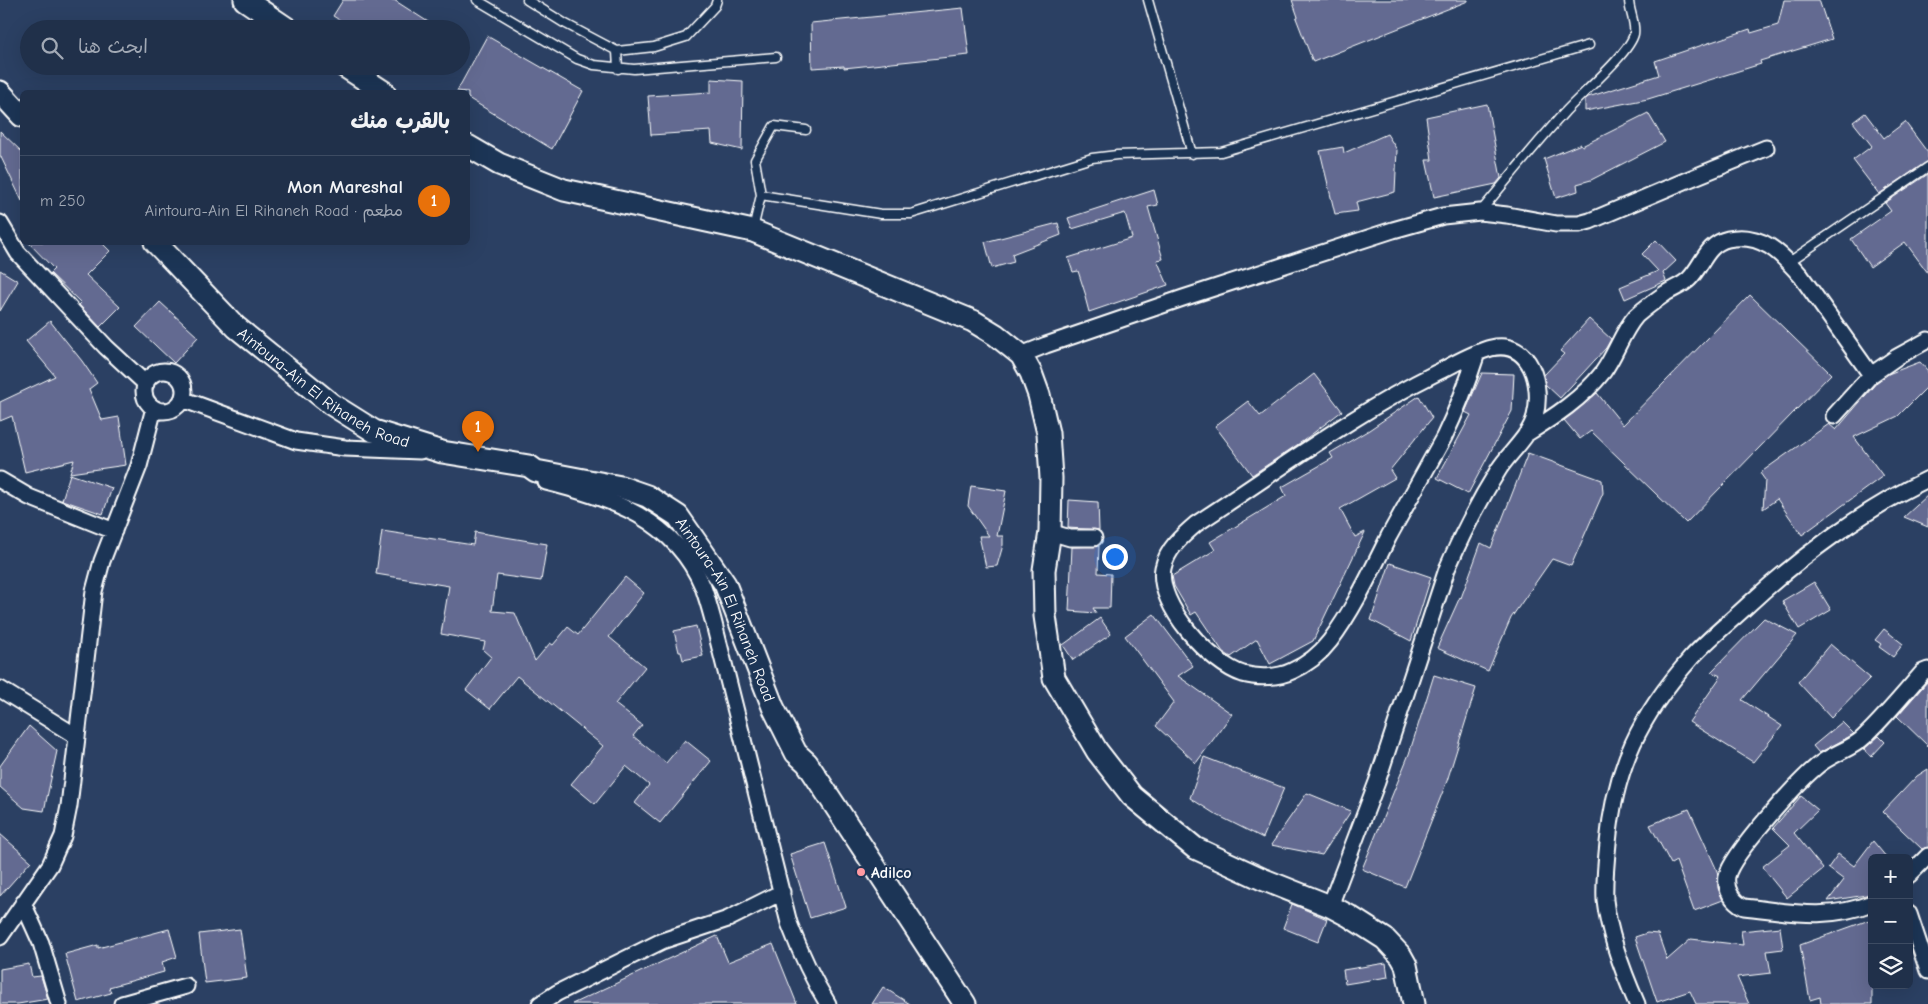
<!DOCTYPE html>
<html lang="ar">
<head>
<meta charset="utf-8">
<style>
	:root { --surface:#20304a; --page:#283851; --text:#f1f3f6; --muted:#a2a9b5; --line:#3d4b62; --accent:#90b9f0 }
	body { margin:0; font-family:"Comic Neue","Playpen Sans Arabic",sans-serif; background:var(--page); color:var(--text); direction:rtl }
	.controls { position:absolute; right:15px; bottom:15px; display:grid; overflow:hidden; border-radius:8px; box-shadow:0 5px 20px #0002 }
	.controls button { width:45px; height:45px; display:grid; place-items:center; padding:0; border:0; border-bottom:1px solid var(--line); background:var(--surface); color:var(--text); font:25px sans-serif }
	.you { position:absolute; left:1114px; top:556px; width:18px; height:18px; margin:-12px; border:4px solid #fff; border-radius:50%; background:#1a73e8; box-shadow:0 0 0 8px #1a73e833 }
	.badge { display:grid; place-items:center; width:32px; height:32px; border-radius:50%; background:var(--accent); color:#fff; font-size:16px; font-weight:700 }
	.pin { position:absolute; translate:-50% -41px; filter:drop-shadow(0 1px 2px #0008) }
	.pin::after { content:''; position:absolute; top:26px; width:18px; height:15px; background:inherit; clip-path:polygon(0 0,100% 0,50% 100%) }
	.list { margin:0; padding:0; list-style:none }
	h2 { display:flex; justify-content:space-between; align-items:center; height:65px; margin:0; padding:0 20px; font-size:21px }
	h2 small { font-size:16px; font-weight:400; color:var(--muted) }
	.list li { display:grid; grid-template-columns:32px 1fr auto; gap:15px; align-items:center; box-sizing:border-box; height:90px; padding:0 20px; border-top:1px solid var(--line) }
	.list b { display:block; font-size:19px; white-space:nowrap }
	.list p { margin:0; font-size:16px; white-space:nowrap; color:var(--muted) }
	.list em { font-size:16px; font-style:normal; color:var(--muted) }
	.icon { flex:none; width:28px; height:28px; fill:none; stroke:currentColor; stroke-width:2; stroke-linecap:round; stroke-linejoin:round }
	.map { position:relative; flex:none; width:1928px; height:1004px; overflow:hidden; direction:ltr }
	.search { position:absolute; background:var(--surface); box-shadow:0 5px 20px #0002; left:20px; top:20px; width:450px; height:55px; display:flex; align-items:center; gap:12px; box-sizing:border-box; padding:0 18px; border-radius:28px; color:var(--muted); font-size:19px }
	.panel { position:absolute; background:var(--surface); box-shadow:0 5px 20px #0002; left:20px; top:90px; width:450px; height:155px; border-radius:8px; direction:rtl }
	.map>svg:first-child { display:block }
	.building { fill:#636a91; stroke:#fff }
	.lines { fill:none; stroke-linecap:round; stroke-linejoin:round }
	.lane-casing { stroke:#fff; stroke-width:11 }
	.street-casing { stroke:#fff; stroke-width:19 }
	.secondary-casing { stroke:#fff; stroke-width:25 }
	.lane { stroke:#1d3557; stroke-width:8 }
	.street { stroke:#1d3557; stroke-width:15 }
	.secondary { stroke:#1d3557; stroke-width:21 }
	.poi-dot { fill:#ff9aa2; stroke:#1d3557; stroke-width:2 }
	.labels { text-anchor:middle; stroke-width:4; stroke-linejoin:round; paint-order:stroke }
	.street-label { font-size:16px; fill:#fff; stroke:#1d3557 }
	.poi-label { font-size:16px; font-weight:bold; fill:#fff; stroke:#1d3557; text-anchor:start }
</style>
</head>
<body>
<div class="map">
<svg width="1928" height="1004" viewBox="0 0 1928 1004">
	<rect width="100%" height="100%" fill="#2b4063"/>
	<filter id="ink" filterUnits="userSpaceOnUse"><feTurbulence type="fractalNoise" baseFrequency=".02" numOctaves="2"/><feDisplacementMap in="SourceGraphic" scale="10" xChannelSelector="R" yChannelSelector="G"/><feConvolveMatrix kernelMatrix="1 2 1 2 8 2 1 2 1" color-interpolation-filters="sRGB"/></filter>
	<g filter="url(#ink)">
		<path class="building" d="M 343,0 L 394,0 L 439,29 L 354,29 L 333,16 Z
			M 1292,0 L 1468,0 L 1468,1 L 1313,62 L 1296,18 L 1298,17 Z
			M 1784,0 L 1819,0 L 1832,39 L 1760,61 L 1761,64 L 1648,99 L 1585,111 L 1585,100 L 1588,97 L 1659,75 L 1655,61 L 1750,29 L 1751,33 L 1778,25 Z
			M 963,8 L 969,55 L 844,68 L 844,66 L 812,68 L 811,23 Z
			M 487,36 L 583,91 L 552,149 L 468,98 L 468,92 L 457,91 Z
			M 711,79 L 743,81 L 742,150 L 712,143 L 711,131 L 651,135 L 648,96 L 711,92 Z
			M 1487,104 L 1501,178 L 1496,184 L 1434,197 L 1426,160 L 1432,160 L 1426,117 Z
			M 1648,113 L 1665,142 L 1591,180 L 1577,184 L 1578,191 L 1556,198 L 1544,159 L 1581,144 L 1582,146 Z
			M 1865,113 L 1884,138 L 1905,122 L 1928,153 L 1928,161 L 1879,194 L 1853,160 L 1872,146 L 1853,122 Z
			M 0,131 L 22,152 L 22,201 L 0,155 Z
			M 1387,134 L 1397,150 L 1395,192 L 1356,202 L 1358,211 L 1335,214 L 1320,151 L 1343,147 L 1344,153 Z
			M 1928,174 L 1928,273 L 1905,242 L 1870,267 L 1851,239 L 1891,211 L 1885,203 Z
			M 1154,190 L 1158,205 L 1148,207 L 1163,259 L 1157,260 L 1168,285 L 1089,312 L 1085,297 L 1086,296 L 1078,271 L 1073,272 L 1068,258 L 1132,238 L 1125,213 L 1072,229 L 1068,218 Z
			M 1058,223 L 1061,235 L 1012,254 L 1014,262 L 992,268 L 985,242 Z
			M 1656,240 L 1676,261 L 1663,273 L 1666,281 L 1625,299 L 1620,287 L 1658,271 L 1642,254 Z
			M 28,242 L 101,242 L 110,251 L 86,275 L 120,307 L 100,327 L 79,305 L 81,303 L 50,273 L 54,269 Z
			M 0,270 L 18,281 L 0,311 Z
			M 1750,295 L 1831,374 L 1686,523 L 1591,431 L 1580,439 L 1564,420 L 1597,393 L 1623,425 Z
			M 160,302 L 198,337 L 174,363 L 136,327 Z
			M 1589,319 L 1611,339 L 1606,348 L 1560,398 L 1545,384 L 1544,375 L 1564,354 L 1560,351 Z
			M 50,321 L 82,361 L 97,383 L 89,389 L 102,420 L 119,417 L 126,465 L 70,473 L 74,460 L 25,472 L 12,416 L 0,421 L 0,402 L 55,376 L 26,341 Z
			M 1920,362 L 1928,371 L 1928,386 L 1898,416 L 1854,437 L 1883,476 L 1802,535 L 1777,499 L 1763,509 L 1765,480 L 1760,473 L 1829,424 L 1836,430 L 1877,382 L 1888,374 Z
			M 1482,373 L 1514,374 L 1512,411 L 1468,494 L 1437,478 L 1471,415 L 1465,412 Z
			M 1314,374 L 1342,411 L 1303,441 L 1252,475 L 1215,426 L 1248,401 L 1260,416 Z
			M 1419,396 L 1432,418 L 1390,470 L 1395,478 L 1340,509 L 1355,537 L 1365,532 L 1313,641 L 1270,664 L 1257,639 L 1231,657 L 1223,652 L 1196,612 L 1191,615 L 1174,586 L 1172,576 L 1215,550 L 1210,542 L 1286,496 L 1282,487 L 1333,458 L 1330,453 L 1369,430 Z
			M 1528,453 L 1602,480 L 1603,493 L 1571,566 L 1552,559 L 1511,618 L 1488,671 L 1437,648 L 1460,597 L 1461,598 L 1481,543 L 1491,548 Z
			M 70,474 L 112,488 L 103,514 L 62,500 Z
			M 971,486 L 1006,491 L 997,536 L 1003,536 L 1003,545 L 997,566 L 986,567 L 979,536 L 989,536 L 968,506 Z
			M 1928,495 L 1928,527 L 1904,517 Z
			M 1069,500 L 1098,502 L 1099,530 L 1068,528 Z
			M 382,531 L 473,545 L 475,532 L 547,544 L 541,581 L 497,575 L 492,611 L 515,613 L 535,661 L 550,643 L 553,645 L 568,627 L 578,635 L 625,577 L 644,593 L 609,637 L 645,667 L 615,704 L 642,725 L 633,736 L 666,763 L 685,740 L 711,761 L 660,823 L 635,803 L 649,785 L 626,766 L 595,804 L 571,784 L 603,746 L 517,676 L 490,709 L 466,690 L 491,657 L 483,650 L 485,642 L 441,634 L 449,586 L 376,574 Z
			M 1099,546 L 1098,573 L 1111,574 L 1110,608 L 1093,608 L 1096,613 L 1069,611 L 1072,547 Z
			M 1390,563 L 1431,577 L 1411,641 L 1371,620 Z
			M 1814,582 L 1831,610 L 1799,629 L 1782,601 Z
			M 1154,614 L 1193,666 L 1178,676 L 1232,714 L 1196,763 L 1156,726 L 1174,702 L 1125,636 Z
			M 1100,618 L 1111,634 L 1073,660 L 1063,645 Z
			M 1764,618 L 1797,635 L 1742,700 L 1782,726 L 1753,762 L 1689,722 L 1721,676 L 1711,672 Z
			M 696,626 L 703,656 L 683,660 L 681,652 L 679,652 L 674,631 Z
			M 1884,629 L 1903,644 L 1893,657 L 1879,647 L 1881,644 L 1875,640 Z
			M 1830,644 L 1870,678 L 1831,718 L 1798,682 Z
			M 1434,675 L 1476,688 L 1447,781 L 1405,887 L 1362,869 L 1409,754 Z
			M 1928,681 L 1928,746 L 1897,716 Z
			M 1842,722 L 1854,734 L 1819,753 L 1813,746 Z
			M 29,726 L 57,751 L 44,811 L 24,808 L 0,787 L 0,766 Z
			M 1879,736 L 1885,742 L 1871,757 L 1864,749 Z
			M 1204,757 L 1284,788 L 1263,838 L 1215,814 L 1190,798 Z
			M 1928,769 L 1928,847 L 1922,849 L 1883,812 L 1917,776 Z
			M 1307,793 L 1351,811 L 1322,855 L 1271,845 Z
			M 1801,796 L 1818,810 L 1794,833 L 1823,869 L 1787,898 L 1762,867 L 1790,845 L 1773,828 Z
			M 1689,809 L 1715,866 L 1718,874 L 1718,888 L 1723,900 L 1694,911 L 1676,861 L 1671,864 L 1650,825 Z
			M 0,834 L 31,861 L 0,896 Z
			M 1873,841 L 1887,858 L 1872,858 L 1872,891 L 1866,895 L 1828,901 L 1844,880 L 1828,868 L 1838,854 L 1854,866 Z
			M 825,843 L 846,907 L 810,918 L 790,854 Z
			M 1292,904 L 1327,919 L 1318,942 L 1283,928 Z
			M 1872,919 L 1872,1004 L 1821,1004 L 1820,997 L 1810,1000 L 1800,945 Z
			M 1780,927 L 1783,949 L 1767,951 L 1771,973 L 1737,977 L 1749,1004 L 1696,1004 L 1690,991 L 1657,1002 L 1635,937 L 1647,933 L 1658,934 L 1667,960 L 1691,939 L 1743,945 L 1741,931 Z
			M 169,929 L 177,957 L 162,962 L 164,972 L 109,987 L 111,993 L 78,1002 L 65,954 L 98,945 L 98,948 Z
			M 240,929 L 247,978 L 205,983 L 199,934 Z
			M 717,936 L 728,962 L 773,944 L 797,1004 L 572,1004 Z
			M 1386,963 L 1388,977 L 1345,984 L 1343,970 Z
			M 29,964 L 32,977 L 41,976 L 48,999 L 18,1004 L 0,1004 L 0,969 Z
			M 883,987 L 910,1004 L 872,1004 Z"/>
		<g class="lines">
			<defs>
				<path id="lane" d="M 477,0 L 577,59 L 594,65 L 634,69 L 776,57
					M 527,0 L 564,23 L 617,51 L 654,47 L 686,37 L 715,6 L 717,0
					M 1148,0 L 1192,154
					M 617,51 L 618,69
					M 761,195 L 881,214 L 911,214 L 1092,158 L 1117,155 L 1221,152 L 1589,45
					M 1480,212 C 1508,179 1535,145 1564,113 C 1579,96 1630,53 1634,34 C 1636,23 1629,11 1629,0
					M 753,229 L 761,195 L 755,160 L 774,126 L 806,130
					M 1789,262 L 1928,167"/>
				<path id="street" d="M 0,223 L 18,253 L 106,347 L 146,384
					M 1021,355 L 1046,345 L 1183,298 L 1393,230 L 1443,216 L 1480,212 L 1507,215 L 1556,224 L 1579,224 L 1590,221 L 1687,180 L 1766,148
					M144 391a20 20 0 1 1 40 0a20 20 0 1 1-40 0Z
					M 182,399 L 296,441 L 345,448 L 420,451
					M 1834,416 L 1871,375 L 1897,357 L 1928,340
					M 1526,434 C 1554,417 1583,398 1603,372 C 1616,354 1622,332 1636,316 C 1645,308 1656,300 1666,293 C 1674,288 1683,285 1689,279 C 1703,265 1706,244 1728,239 C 1761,232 1781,253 1801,276 L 1871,375
					M 0,480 L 29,497 L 114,531
					M 546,482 C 611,498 675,519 703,587 C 707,598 710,609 713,620 L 789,923 C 800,952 812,978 828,1004
					M 1050,532 L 1070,538 L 1094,538
					M 0,689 L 76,736
					M 1909,875 L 1928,856
					M 23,903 L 41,943 L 59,1004
					M 1872,903 C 1826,921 1791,912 1744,907 C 1732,901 1725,889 1727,876 C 1732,854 1797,783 1816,767 C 1830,754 1851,750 1864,737 C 1885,717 1904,694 1923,672 L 1928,670
					M 1330,906 L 1377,782 L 1447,569 C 1462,534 1479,501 1499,469 C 1510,452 1530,436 1535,416 C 1543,386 1531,339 1491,348 C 1472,353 1453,365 1436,373 C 1351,415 1275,473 1196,524 C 1182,536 1167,549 1163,568 C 1156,605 1211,664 1243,674 C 1257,678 1278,678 1292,671 C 1306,665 1320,654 1330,641 C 1354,609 1371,572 1389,536 C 1407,503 1426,470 1444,437 C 1457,410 1468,381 1477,353
					M 1909,914 L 1928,971
					M 0,937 L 50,865 L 63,836 L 69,806 L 94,591 L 102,561 L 139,466 L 154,408
					M 122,1004 L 186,986
					M 540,1004 L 557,993 L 662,941 L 728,919 L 782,892
					M 1637,1004 C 1623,972 1609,935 1605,900 C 1604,881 1606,862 1608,843 C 1615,766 1640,716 1691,658 C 1709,638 1730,622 1749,604 C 1800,557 1866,508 1928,479"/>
				<g id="secondary">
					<path d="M 245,0 L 288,29"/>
					<path d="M 344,66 L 384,92"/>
					<path d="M 0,92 L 22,116"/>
					<path d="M 468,146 L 499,164 L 564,190 L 753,231 L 973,321 L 996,335 L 1021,355 L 1031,373 L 1039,395 L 1048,433 L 1051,478 L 1050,532 L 1044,570 L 1045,616 L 1054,678 L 1097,751 L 1132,796 L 1195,848 L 1262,879 L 1330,906 L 1349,916 L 1385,939 L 1401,956 L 1406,965 L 1414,1004"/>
					<path id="s1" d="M 155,242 L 236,327 L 331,404 L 374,431 L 442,452 L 529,466 L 536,471 L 621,487 L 647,496 L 678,516 L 725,584 L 773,707 L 796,753 L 807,763 L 965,1004"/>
				</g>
			</defs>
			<use href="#lane" class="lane-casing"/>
			<use href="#street" class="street-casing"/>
			<use href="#secondary" class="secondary-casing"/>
			<use href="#lane" class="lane"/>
			<use href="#street" class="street"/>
			<use href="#secondary" class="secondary"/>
		</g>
	</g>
	<circle class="poi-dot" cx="861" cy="872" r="5"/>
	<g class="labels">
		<g class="street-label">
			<text dy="6" stroke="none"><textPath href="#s1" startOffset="225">Aintoura-Ain El Rihaneh Road</textPath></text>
			<text dy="6" stroke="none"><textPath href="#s1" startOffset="715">Aintoura-Ain El Rihaneh Road</textPath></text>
		</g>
		<g class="poi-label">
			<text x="871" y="878">Adilco</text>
		</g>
	</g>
</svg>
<div class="controls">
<button>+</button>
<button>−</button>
<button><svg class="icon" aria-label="layers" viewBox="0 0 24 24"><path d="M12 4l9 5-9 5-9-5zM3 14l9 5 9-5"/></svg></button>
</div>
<div class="you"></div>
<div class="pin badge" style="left:478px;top:452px;background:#e8710a">1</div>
<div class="search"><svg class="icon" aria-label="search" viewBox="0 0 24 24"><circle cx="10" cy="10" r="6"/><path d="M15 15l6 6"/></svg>ابحث هنا</div>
<section class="panel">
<h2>بالقرب منك<small></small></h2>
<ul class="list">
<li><span class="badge" style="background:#e8710a">1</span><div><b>Mon Mareshal</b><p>مطعم · Aintoura-Ain El Rihaneh Road</p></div><em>250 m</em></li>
</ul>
</section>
</div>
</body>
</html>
